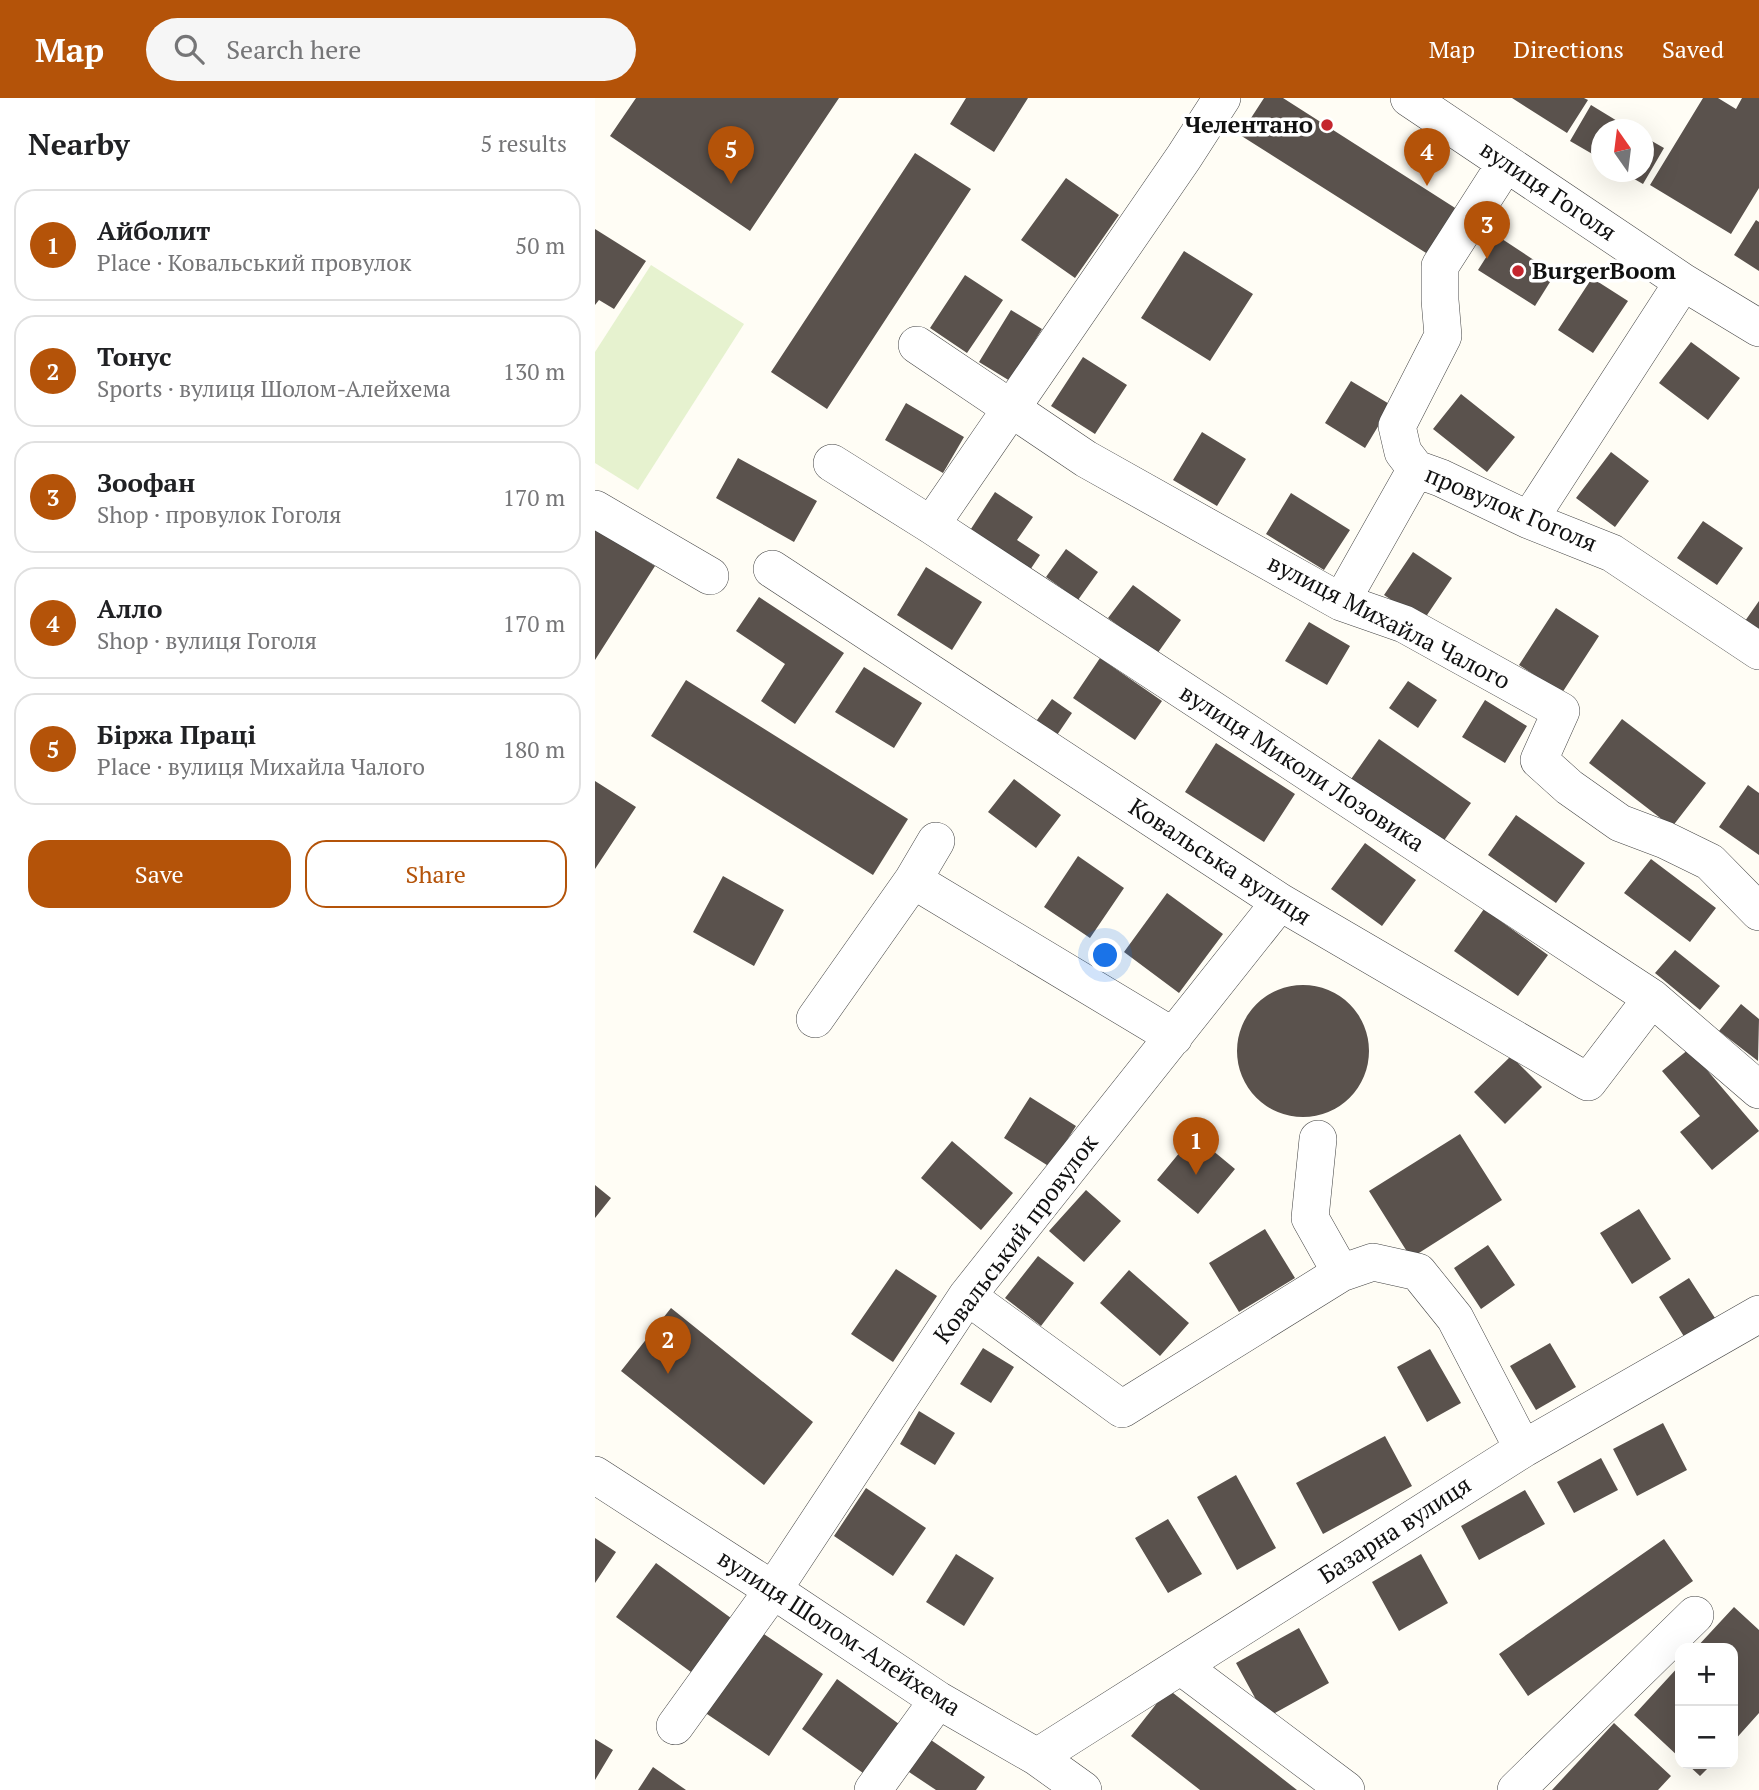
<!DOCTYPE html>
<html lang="en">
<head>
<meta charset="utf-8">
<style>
	:root { --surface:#fff; --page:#f6f6f6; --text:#202124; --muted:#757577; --line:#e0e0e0; --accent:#b45309 }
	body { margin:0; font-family:"PT Serif",serif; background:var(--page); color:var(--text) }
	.controls { position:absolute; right:21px; bottom:21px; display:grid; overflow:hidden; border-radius:14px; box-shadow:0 7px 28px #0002 }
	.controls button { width:63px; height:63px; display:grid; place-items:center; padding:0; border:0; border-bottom:2px solid var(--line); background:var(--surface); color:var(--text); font:35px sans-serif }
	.compass { position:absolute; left:996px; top:21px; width:63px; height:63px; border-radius:50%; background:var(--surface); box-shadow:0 7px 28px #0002; rotate:346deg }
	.you { position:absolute; left:511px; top:858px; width:24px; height:24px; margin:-18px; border:5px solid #fff; border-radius:50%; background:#1a73e8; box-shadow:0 0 0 10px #1a73e833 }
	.badge { display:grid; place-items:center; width:46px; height:46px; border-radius:50%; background:var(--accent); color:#fff; font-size:23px; font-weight:700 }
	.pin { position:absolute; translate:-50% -58px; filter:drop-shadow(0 2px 4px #0008) }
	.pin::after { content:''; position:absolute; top:37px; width:24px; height:21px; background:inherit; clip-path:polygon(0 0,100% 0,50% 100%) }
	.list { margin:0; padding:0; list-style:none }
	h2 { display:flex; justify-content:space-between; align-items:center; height:91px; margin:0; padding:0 28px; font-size:30px }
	h2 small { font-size:23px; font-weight:400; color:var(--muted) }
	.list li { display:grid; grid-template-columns:46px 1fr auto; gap:21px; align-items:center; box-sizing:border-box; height:112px; margin:0 14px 14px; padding:0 14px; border:2px solid var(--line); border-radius:21px }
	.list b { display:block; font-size:26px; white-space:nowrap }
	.list p { margin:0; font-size:23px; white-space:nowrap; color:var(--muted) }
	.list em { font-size:23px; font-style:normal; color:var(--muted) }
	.actions { display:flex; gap:14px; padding:21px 28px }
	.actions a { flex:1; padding:16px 0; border:2px solid var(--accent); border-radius:21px; text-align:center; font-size:24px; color:var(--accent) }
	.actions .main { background:var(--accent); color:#fff }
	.icon { flex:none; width:38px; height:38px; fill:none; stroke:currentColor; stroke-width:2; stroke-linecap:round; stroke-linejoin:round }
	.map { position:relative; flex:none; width:1164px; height:1692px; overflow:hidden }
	header { display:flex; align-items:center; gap:42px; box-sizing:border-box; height:98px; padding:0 35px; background:var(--accent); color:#fff }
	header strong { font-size:33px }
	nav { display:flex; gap:38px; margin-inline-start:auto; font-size:24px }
	.search { width:490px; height:63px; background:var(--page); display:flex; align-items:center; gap:18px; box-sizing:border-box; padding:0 24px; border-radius:38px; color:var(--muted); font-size:26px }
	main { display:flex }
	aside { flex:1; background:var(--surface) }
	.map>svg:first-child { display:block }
	.pitch { fill:#e6f2cf }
	.building { fill:#5a524d }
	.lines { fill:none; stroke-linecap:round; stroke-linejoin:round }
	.minor-casing { stroke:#444; stroke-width:38 }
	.minor { stroke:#fff; stroke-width:37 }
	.poi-dot { fill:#c4262e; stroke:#fff; stroke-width:2.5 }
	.labels { text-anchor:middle; stroke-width:7; stroke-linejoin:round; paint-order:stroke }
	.poi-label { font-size:24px; font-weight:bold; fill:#111; stroke:#fff; text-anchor:end }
	.street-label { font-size:24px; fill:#111; stroke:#fff }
</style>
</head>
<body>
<header>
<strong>Map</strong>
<div class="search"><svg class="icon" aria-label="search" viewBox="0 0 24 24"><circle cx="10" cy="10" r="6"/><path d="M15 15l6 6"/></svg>Search here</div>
<nav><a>Map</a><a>Directions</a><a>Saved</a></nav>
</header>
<main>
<aside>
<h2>Nearby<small>5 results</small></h2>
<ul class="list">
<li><span class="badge">1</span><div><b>Айболит</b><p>Place · Ковальський провулок</p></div><em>50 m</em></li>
<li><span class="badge">2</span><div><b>Тонус</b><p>Sports · вулиця Шолом-Алейхема</p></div><em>130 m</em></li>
<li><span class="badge">3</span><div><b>Зоофан</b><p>Shop · провулок Гоголя</p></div><em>170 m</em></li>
<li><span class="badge">4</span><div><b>Алло</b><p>Shop · вулиця Гоголя</p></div><em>170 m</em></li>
<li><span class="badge">5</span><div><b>Біржа Праці</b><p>Place · вулиця Михайла Чалого</p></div><em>180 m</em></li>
</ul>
<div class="actions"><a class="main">Save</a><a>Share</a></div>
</aside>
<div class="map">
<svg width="1164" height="1692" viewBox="0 0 1164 1692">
	<rect width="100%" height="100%" fill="#fffdf5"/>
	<path class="pitch" d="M 56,167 L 149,226 L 43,392 L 0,365 L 0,254 Z"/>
	<path class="building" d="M 41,0 L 244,0 L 155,133 L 15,38 Z
		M 371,0 L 433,0 L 399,54 L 355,26 Z
		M 669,0 L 688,0 L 868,115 L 839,160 L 645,37 Z
		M 917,0 L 989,0 L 993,2 L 972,35 Z
		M 1108,0 L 1123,0 L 1141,11 L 1147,0 L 1164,0 L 1164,90 L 1136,136 L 1055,87 Z
		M 996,7 L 1037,32 L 1006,32 L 1006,61 L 975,43 Z
		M 1048,38 L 1069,50 L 1048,86 L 1027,74 L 1048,74 Z
		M 320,55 L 376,91 L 232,311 L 176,274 Z
		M 471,80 L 524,117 L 480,180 L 426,142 Z
		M 1161,122 L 1164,124 L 1164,173 L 1139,157 Z
		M 0,131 L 51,163 L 19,211 L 4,202 L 0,207 Z
		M 904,139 L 960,176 L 940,208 L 883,172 Z
		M 589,153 L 658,196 L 615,263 L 546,220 Z
		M 370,177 L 408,202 L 372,255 L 335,230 Z
		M 997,180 L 1033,203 L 998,255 L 963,232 Z
		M 416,212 L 447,231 L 415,283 L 384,264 Z
		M 1096,244 L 1145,280 L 1113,322 L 1064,285 Z
		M 488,259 L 532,287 L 500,336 L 456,308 Z
		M 756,283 L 796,307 L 770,350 L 730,325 Z
		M 866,296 L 920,339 L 892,374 L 838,331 Z
		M 311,305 L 369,339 L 348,375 L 290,342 Z
		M 607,334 L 651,361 L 622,408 L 578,382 Z
		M 1016,354 L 1054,383 L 1020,429 L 981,400 Z
		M 143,360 L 222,403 L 199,444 L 121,400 Z
		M 400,394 L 438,419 L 422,442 L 445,457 L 433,475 L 372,437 Z
		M 696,395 L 755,432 L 729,472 L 671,436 Z
		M 1108,423 L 1148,450 L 1122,487 L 1082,460 Z
		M 0,431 L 60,468 L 0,562 Z
		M 471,451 L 503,474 L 483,502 L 451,479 Z
		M 818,454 L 857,480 L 828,523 L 789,497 Z
		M 331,469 L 387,504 L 357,552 L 302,517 Z
		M 538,487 L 586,522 L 562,556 L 513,520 Z
		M 164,499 L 249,555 L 200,626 L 166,603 L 190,566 L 141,533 Z
		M 1164,503 L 1164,533 L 1150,523 Z
		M 961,510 L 1004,538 L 967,595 L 924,567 Z
		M 714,524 L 755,548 L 732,587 L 690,563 Z
		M 505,560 L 567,603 L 540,642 L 478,600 Z
		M 269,569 L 327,605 L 299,650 L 240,614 Z
		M 91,582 L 313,721 L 278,777 L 56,638 Z
		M 813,583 L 842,602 L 823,630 L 794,610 Z
		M 457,601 L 477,615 L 458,643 L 437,629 Z
		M 890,602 L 932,628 L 910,665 L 867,639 Z
		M 1027,621 L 1111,685 L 1077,729 L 994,665 Z
		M 784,641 L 876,705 L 845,748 L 754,684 Z
		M 621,645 L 700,696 L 669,744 L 590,694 Z
		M 419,681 L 466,717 L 441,750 L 393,714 Z
		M 0,683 L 41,709 L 0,771 Z
		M 1153,687 L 1164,695 L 1164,757 L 1124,729 Z
		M 921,717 L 990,765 L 961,805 L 893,757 Z
		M 770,745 L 821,782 L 787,828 L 736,791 Z
		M 483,758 L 529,790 L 495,840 L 449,809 Z
		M 1056,761 L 1121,810 L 1095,844 L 1029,795 Z
		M 128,778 L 189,812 L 159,868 L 98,834 Z
		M 572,795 L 628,836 L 584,895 L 529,854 Z
		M 889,811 L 953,857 L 923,898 L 859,853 Z
		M 1080,852 L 1125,888 L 1105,912 L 1060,875 Z
		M642 953a66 66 0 1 1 132 0a66 66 0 1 1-132 0Z
		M 1146,906 L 1164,921 L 1163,963 L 1124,933 Z
		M 1094,951 L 1164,1033 L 1117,1072 L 1085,1034 L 1105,1018 L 1067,973 Z
		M 916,958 L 947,989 L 910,1026 L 879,994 Z
		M 435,999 L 481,1028 L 455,1069 L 409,1040 Z
		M 865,1036 L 907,1102 L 816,1160 L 774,1093 Z
		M 599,1037 L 640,1071 L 603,1116 L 562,1082 Z
		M 357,1043 L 418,1095 L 386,1132 L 326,1080 Z
		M 0,1087 L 16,1100 L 0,1120 Z
		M 491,1092 L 526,1123 L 489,1164 L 454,1133 Z
		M 1044,1111 L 1076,1161 L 1037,1186 L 1005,1135 Z
		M 670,1131 L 700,1180 L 644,1214 L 614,1165 Z
		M 893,1147 L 920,1187 L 886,1211 L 859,1170 Z
		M 443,1158 L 479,1185 L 446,1228 L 410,1200 Z
		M 301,1171 L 342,1198 L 298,1264 L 256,1236 Z
		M 534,1172 L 594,1225 L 565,1258 L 505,1205 Z
		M 1094,1180 L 1120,1220 L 1090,1240 L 1064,1199 Z
		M 76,1210 L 218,1324 L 169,1387 L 26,1273 Z
		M 955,1245 L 981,1289 L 941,1312 L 915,1268 Z
		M 388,1250 L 419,1269 L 396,1305 L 365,1286 Z
		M 835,1251 L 866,1305 L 832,1324 L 802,1269 Z
		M 324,1313 L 360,1335 L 340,1367 L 305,1346 Z
		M 1068,1325 L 1092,1372 L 1042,1398 L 1018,1351 Z
		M 790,1338 L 817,1388 L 728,1436 L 701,1385 Z
		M 1006,1360 L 1023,1392 L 979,1415 L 962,1384 Z
		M 641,1377 L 681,1450 L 642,1472 L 602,1399 Z
		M 271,1390 L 331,1430 L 298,1478 L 239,1438 Z
		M 930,1392 L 950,1426 L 884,1462 L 866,1428 Z
		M 573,1421 L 607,1476 L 573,1495 L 540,1440 Z
		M 0,1440 L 21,1454 L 0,1485 Z
		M 1069,1441 L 1098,1483 L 933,1598 L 904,1556 Z
		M 361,1456 L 399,1480 L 369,1528 L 331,1504 Z
		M 826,1456 L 853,1505 L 804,1533 L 777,1484 Z
		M 61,1465 L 140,1523 L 100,1577 L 21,1519 Z
		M 1139,1509 L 1164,1532 L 1164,1615 L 1138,1644 L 1138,1550 L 1101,1550 Z
		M 704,1530 L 734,1585 L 671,1620 L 641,1565 Z
		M 163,1532 L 228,1576 L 174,1658 L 109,1614 Z
		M 1085,1567 L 1085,1660 L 1039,1617 Z
		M 242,1581 L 304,1626 L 268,1675 L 207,1631 Z
		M 573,1591 L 702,1692 L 605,1692 L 536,1638 Z
		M 1019,1625 L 1076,1678 L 1063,1692 L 957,1692 Z
		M 333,1640 L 390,1679 L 381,1692 L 341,1692 L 311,1672 Z
		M 0,1641 L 18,1652 L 0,1682 Z
		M 1092,1666 L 1117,1666 L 1105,1678 Z
		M 58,1669 L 91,1692 L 43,1692 Z"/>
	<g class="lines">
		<defs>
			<path id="minor" d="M 814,0 L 1088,184 L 1164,230
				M 911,65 L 845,168 L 845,202 L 848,238 L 802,328 L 808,354 L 821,371 L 846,380 L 934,422 L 1017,455 L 1164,553
				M 322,247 L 491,361 L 746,504 L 809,526 L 966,613 L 944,662 L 974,689 L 1025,725 L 1070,742 L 1115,764 L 1164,814
				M 237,365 L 336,427 L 1057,900 L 1164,992
				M 0,411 L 115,478
				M 934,422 L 1088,184
				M 336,427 L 589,59 L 627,0
				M 177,471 L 685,804 L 993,984 L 1057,900
				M 746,504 L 821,371
				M 318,782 L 579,939
				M 220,921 L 318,782 L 341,743
				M 723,1041 L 715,1120 L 746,1175
				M 372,1198 L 527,1311 L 746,1175 L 778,1164 L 823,1174 L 860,1220 L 928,1351
				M 0,1377 L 178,1492 L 343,1602 L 442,1659 L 488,1692
				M 587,1569 L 751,1692
				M 80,1628 L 178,1492 L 372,1198 L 685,804
				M 442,1659 L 928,1351 L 1164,1216
				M 278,1692 L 343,1602
				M 921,1692 L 1100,1517"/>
		</defs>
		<use href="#minor" class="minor-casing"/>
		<use href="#minor" class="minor"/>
	</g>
	<g class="poi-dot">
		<circle cx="732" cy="27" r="7"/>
		<circle cx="923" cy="173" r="7"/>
	</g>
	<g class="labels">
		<g class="poi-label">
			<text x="718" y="35">Челентано</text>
			<text x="937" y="181" text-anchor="start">BurgerBoom</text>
		</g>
		<g class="street-label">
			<text transform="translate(953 93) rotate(34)" y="8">вулиця Гоголя</text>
			<text transform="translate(916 411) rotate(23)" y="8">провулок Гоголя</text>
			<text transform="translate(794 524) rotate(27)" y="8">вулиця Михайла Чалого</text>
			<text transform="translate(707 670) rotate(33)" y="8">вулиця Миколи Лозовика</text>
			<text transform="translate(625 764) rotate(33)" y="8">Ковальська вулиця</text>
			<text transform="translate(421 1141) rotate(-53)" y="8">Ковальський провулок</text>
			<text transform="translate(800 1432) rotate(-33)" y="8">Базарна вулиця</text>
			<text transform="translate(244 1535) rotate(33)" y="8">вулиця Шолом-Алейхема</text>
		</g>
	</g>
</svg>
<div class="controls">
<button>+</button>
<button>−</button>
</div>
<svg class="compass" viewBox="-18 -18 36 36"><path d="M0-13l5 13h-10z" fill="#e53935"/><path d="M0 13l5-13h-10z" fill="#757577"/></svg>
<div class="you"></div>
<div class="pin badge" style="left:601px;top:1077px">1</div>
<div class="pin badge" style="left:73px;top:1276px">2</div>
<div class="pin badge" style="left:892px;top:161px">3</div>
<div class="pin badge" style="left:832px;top:88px">4</div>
<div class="pin badge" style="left:136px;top:86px">5</div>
</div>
</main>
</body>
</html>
